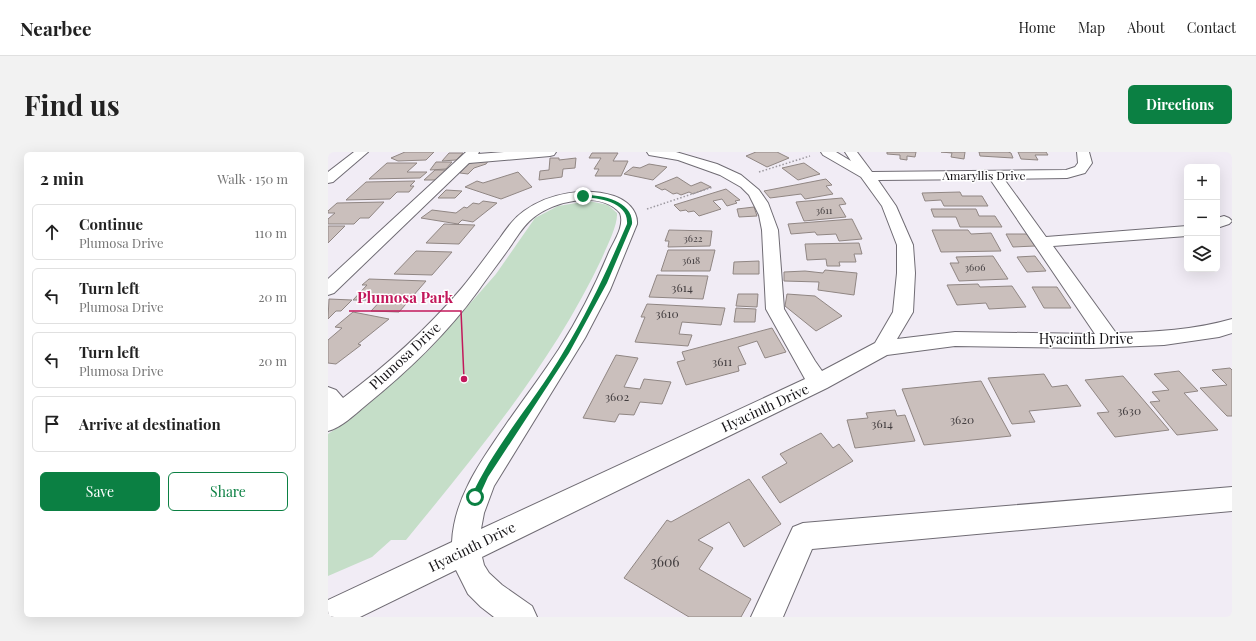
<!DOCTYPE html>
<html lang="en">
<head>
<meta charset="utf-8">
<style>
	:root { --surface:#fff; --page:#f2f2f2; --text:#222; --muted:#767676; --line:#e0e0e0; --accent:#0b8043 }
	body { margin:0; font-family:"Playfair Display",serif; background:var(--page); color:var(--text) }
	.controls { position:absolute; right:12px; top:12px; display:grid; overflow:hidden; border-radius:6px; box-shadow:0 4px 16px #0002 }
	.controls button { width:36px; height:36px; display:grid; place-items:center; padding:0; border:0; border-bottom:1px solid var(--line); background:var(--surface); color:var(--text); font:20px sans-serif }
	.stop { position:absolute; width:12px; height:12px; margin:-9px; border:3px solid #0b8043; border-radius:50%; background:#fff }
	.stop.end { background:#0b8043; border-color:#fff; box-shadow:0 1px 4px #0008 }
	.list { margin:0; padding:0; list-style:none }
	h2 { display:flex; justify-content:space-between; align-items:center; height:52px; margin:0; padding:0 16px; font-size:17px }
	h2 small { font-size:13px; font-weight:400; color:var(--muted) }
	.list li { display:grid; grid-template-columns:26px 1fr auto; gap:12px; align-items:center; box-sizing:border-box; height:56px; margin:0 8px 8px; padding:0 8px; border:1px solid var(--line); border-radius:6px }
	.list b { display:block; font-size:15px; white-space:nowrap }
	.list p { margin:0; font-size:13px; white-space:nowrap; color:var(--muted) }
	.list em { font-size:13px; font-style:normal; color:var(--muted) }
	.actions { display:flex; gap:8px; padding:12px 16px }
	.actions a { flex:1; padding:9px 0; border:1px solid var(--accent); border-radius:6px; text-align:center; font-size:14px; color:var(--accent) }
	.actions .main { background:var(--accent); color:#fff }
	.icon { flex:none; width:22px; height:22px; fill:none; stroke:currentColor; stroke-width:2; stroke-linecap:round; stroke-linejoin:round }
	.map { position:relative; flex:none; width:904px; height:465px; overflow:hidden; border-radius:6px }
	header { display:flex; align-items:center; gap:24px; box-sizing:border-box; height:56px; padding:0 20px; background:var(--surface); border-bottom:1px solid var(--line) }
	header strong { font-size:19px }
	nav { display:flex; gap:22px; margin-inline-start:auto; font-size:14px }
	.intro { display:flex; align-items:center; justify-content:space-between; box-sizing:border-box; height:96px; padding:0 24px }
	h1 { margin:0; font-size:28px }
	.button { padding:10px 18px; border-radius:6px; background:var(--accent); color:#fff; font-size:14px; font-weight:700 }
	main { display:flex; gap:24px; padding:0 24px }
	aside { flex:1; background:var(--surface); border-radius:6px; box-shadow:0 4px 16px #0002 }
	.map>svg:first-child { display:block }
	.green { fill:#c5dec8 }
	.building { fill:#cabfbc; stroke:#908683 }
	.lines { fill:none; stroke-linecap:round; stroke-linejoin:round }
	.minor-casing { stroke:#706c74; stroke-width:2 }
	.path { stroke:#9c989f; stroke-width:1.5; stroke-dasharray:1.5 2; stroke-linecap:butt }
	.minor { fill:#fff; fill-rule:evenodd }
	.route { fill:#0b8043 }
	.labels { text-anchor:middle; stroke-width:3; stroke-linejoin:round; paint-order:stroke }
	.far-number-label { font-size:10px; fill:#423d3f }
	.far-street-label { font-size:12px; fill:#141215; stroke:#fff }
	.number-label { font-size:12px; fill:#423d3f }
	.street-label { font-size:14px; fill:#141215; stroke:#fff }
	.near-number-label { font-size:14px; fill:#423d3f }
	.leader { fill:none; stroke:#c2185b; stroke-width:1.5 }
	.callout-dot { fill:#c2185b; stroke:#fff; stroke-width:1.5 }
	.callout-label { font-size:15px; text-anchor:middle; font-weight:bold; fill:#c2185b; stroke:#fff; stroke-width:3; stroke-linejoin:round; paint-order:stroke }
</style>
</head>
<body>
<header>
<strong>Nearbee</strong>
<nav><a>Home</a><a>Map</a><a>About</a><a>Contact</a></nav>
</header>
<div class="intro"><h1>Find us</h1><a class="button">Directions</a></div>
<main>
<aside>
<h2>2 min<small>Walk · 150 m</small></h2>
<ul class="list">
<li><svg class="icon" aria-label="ahead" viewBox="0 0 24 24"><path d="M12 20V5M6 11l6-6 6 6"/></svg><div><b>Continue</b><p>Plumosa Drive</p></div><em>110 m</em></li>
<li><svg class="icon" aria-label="left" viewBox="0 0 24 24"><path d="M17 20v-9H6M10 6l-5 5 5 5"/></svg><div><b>Turn left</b><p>Plumosa Drive</p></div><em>20 m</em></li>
<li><svg class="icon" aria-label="left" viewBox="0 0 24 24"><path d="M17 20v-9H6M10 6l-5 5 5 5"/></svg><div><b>Turn left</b><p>Plumosa Drive</p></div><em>20 m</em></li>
<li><svg class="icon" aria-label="arrive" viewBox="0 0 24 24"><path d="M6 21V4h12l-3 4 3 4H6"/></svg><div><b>Arrive at destination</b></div></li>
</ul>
<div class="actions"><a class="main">Save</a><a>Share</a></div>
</aside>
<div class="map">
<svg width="904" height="465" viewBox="0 0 904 465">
	<rect width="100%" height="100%" fill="#f1ecf5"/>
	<path class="green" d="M 261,49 L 280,53 L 289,61 C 290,73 279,94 274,106 C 225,210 150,300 78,388 L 63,388 L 44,405 L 0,424 L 0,282 L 25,265 L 58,237 L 102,197 L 168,122 L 207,66 L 230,54 Z"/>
	<path class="building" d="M 77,0 L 106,0 L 98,8 L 70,9 L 63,6 Z
		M 428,0 L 449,0 L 461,6 L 439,15 L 418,4 Z
		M 559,0 L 588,0 L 587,5 L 579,4 L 579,8 L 572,7 L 572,3 L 559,2 Z
		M 613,0 L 637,0 L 636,7 L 623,5 L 624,1 Z
		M 651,0 L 680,0 L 683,1 L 685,6 L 652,4 Z
		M 690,0 L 718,0 L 720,3 L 707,3 L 710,8 L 693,7 Z
		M 121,1 L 135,1 L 128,8 L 114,9 Z
		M 264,1 L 290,1 L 285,9 L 300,9 L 293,24 L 267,24 L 271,17 L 266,17 L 273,6 L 261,6 Z
		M 222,6 L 231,6 L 231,8 L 248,6 L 247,16 L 235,17 L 234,25 L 211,28 L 212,19 L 221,18 Z
		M 153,8 L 161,8 L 158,12 L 146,16 L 140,22 L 132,21 L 140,12 Z
		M 108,10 L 124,10 L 118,17 L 102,18 Z
		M 59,11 L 89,11 L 79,20 L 99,20 L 92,26 L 41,27 Z
		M 476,11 L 492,22 L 470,28 L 454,16 Z
		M 321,12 L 339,15 L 325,28 L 296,22 L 305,15 L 312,16 Z
		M 107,18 L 122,18 L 111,28 L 96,28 Z
		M 190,20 L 204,35 L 173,47 L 137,35 L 149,29 L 155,31 Z
		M 349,25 L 363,34 L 373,30 L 383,35 L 365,42 L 361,40 L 353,43 L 349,41 L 345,42 L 337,37 L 334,38 L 327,34 Z
		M 498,27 L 504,33 L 498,34 L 505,42 L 477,47 L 473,42 L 442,46 L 436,39 Z
		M 87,29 L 82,34 L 86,34 L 81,40 L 69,40 L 62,47 L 18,48 L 38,30 Z
		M 398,37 L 412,48 L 407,49 L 409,51 L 399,54 L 394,47 L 385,49 L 393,57 L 371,64 L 366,59 L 360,60 L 358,58 L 352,59 L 346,53 Z
		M 118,38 L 134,39 L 127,46 L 110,46 Z
		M 632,40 L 634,44 L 654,44 L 660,54 L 616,54 L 613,48 L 597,49 L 594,41 Z
		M 514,46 L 518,52 L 511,53 L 518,65 L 476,69 L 468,50 Z
		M 155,49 L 169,51 L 145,70 L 134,68 L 130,72 L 93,66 L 104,58 L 128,61 L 136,55 L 139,56 L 145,51 L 151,52 Z
		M 56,50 L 41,66 L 32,66 L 26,72 L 0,72 L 0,67 L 7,61 L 0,61 L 0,59 L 9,51 Z
		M 426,55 L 429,64 L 411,65 L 409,57 Z
		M 603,57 L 648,57 L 651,64 L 667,64 L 674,75 L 632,75 L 628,65 L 606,65 Z
		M 524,67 L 534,87 L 511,89 L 508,82 L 489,83 L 487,80 L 463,82 L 460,72 Z
		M 116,72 L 147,73 L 131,92 L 98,91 Z
		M 0,74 L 17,74 L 0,91 Z
		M 341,78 L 384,79 L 382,94 L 340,95 L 341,89 L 337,89 Z
		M 604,78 L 640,78 L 643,82 L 663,81 L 673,99 L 613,100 Z
		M 678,82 L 699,82 L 707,94 L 685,95 Z
		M 531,91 L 534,102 L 526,102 L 528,110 L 511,110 L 512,114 L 499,114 L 498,107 L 479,108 L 477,92 Z
		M 340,98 L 387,98 L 382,119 L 333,119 Z
		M 88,99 L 124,100 L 104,123 L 66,122 Z
		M 665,104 L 680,127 L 631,129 L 622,111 L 631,111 L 628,105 Z
		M 707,104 L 718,119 L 699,120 L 689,105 Z
		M 431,109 L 431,122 L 405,122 L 406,110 Z
		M 497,118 L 529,121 L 526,143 L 490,138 L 491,130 L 456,129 L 456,120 L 477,119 L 495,121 Z
		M 329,123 L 380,124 L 375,147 L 321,145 Z
		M 41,127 L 98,129 L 71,160 L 43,159 L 58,143 L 47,143 L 42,148 L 25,148 L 39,133 L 34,133 Z
		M 650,132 L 652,135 L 684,134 L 698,155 L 661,157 L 658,151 L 629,153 L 619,133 Z
		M 704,135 L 729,135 L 743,156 L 716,156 Z
		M 410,142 L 430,142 L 429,155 L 408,154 Z
		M 459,142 L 487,144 L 514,164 L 488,179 L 457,154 Z
		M 1,147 L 24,148 L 13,159 L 8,159 L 0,167 Z
		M 319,152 L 397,156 L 393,173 L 354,170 L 351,182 L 364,183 L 360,194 L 307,190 L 317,165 L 313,165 Z
		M 408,156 L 428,157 L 427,170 L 406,170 Z
		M 25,160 L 61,167 L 30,192 L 33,193 L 8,212 L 0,211 L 0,188 L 14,176 L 7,175 Z
		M 444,176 L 458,200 L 437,206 L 429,189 L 410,195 L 418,212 L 410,214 L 411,219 L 358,233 L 349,210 L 357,208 L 354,200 Z
		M 288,203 L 310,206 L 296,235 L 312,237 L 316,227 L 343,230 L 334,252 L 312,250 L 306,263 L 291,262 L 287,270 L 255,266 Z
		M 902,216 L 904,218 L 904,264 L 899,264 L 872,236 L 899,233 L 884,218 Z
		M 851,219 L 870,239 L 856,241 L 890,278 L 849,283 L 822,250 L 832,249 L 824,240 L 841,238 L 826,222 Z
		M 716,222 L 724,235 L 739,233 L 753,254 L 701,259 L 707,270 L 684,272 L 660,226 Z
		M 795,224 L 841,278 L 787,285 L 769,261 L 781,260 L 757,228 Z
		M 653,229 L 683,284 L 596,293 L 574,237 Z
		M 567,258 L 569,264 L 577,263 L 587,289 L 527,296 L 519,268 L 540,266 L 538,261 Z
		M 493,281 L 505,296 L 511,292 L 525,309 L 452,351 L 434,325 L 459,311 L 452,302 Z
		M 421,327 L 453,372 L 416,395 L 401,370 L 370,388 L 385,396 L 371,417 L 423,447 L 413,465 L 361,465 L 296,426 L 339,368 L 343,370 Z"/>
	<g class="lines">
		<defs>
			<path id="minor" d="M 26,0 L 40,0 L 5,30 L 0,31 L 0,20 Z
				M 138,0 L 151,0 L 150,2 L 176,0 L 228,0 L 226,3 L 222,4 L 141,11 L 6,141 L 0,143 L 0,127 Z
				M 319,0 L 348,0 L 389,12 L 413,23 L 431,38 L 440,51 L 450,78 L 456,157 L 487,209 L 494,219 L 547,191 L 565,160 L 569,121 L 569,93 L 554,54 L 533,25 L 495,3 L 493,0 L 508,0 L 523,9 L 517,0 L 529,0 L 544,20 L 738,18 L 747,15 L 750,11 L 749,0 L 761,0 L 764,11 L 757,21 L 739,26 L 676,27 L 718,85 L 859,74 L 859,84 L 725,94 L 788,181 C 827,180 866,178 904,167 L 904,181 L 891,185 L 836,193 L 764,196 L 627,194 L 559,203 L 499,236 L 154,405 L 156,413 L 161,421 L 174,433 L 204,454 L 209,465 L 166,465 L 153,455 L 140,442 L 128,418 L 32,465 L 0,465 L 0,448 L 124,390 C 126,346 153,309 177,274 C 195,248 214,223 231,197 C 250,167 267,134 281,100 C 286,89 297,74 292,61 C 272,38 225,49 205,66 C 196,73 190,83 184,92 C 173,108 161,123 150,139 C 119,182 79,220 37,254 C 26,263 14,275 0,279 L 0,235 L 8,238 L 15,246 C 58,214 98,178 133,137 C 147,120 159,103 172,86 C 179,76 186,66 196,59 C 221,41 257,35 286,44 C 298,48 310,58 309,72 L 282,138 L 257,186 L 166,334 L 156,361 L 153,377 L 477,227 L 438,157 L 434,78 L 431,63 L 421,43 L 413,35 L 392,23 L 350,8 L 321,3 ZM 662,27 L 767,182 L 627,180 L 569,187 L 585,160 L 587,121 L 585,93 L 568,54 L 550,28 Z
				M 896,64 L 901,66 L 904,69 L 901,72 L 889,76 L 889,66 Z
				M 904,335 L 904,359 L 484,397 L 455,465 L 423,465 L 465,375 L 475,371 Z"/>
		</defs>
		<use href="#minor" class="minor-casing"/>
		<path class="path" d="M 431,20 L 482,4
			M 319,57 L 385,35"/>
		<use href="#minor" class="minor"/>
	</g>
	<path class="route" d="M 253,43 C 271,42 306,48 304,72 L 279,131 L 241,201 L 160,325 L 150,347 L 147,348 L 143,345 C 167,292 207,249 236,199 C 261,158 280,116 299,72 C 301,50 271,46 255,45 Z"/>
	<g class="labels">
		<g class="far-number-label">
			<text x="496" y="62">3611</text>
			<text x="365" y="90">3622</text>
			<text x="363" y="112">3618</text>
			<text x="647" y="119">3606</text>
		</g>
		<g class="far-street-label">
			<text x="656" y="28">Amaryllis Drive</text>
		</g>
		<g class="number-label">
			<text x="354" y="140">3614</text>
			<text x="339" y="166">3610</text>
			<text x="394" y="214">3611</text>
			<text x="289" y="249">3602</text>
			<text x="801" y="263">3630</text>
			<text x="634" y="272">3620</text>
			<text x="554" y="276">3614</text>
		</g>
		<g class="street-label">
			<text x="758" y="192">Hyacinth Drive</text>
			<text transform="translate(77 204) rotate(-43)" y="5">Plumosa Drive</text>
			<text transform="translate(437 256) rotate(-25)" y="5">Hyacinth Drive</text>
			<text transform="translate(144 395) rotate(-26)" y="5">Hyacinth Drive</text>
		</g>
		<g class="near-number-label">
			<text x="337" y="415">3606</text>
		</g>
	</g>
	<path class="leader" d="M136 227L133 159H21"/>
	<circle class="callout-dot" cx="136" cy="227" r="4"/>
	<g class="callout-label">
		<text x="77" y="151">Plumosa Park</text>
	</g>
</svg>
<div class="controls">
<button>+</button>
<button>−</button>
<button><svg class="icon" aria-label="layers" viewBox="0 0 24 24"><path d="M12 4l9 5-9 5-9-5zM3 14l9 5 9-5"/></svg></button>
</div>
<div class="stop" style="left:147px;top:345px"></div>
<div class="stop end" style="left:255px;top:44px"></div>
</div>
</main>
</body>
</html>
